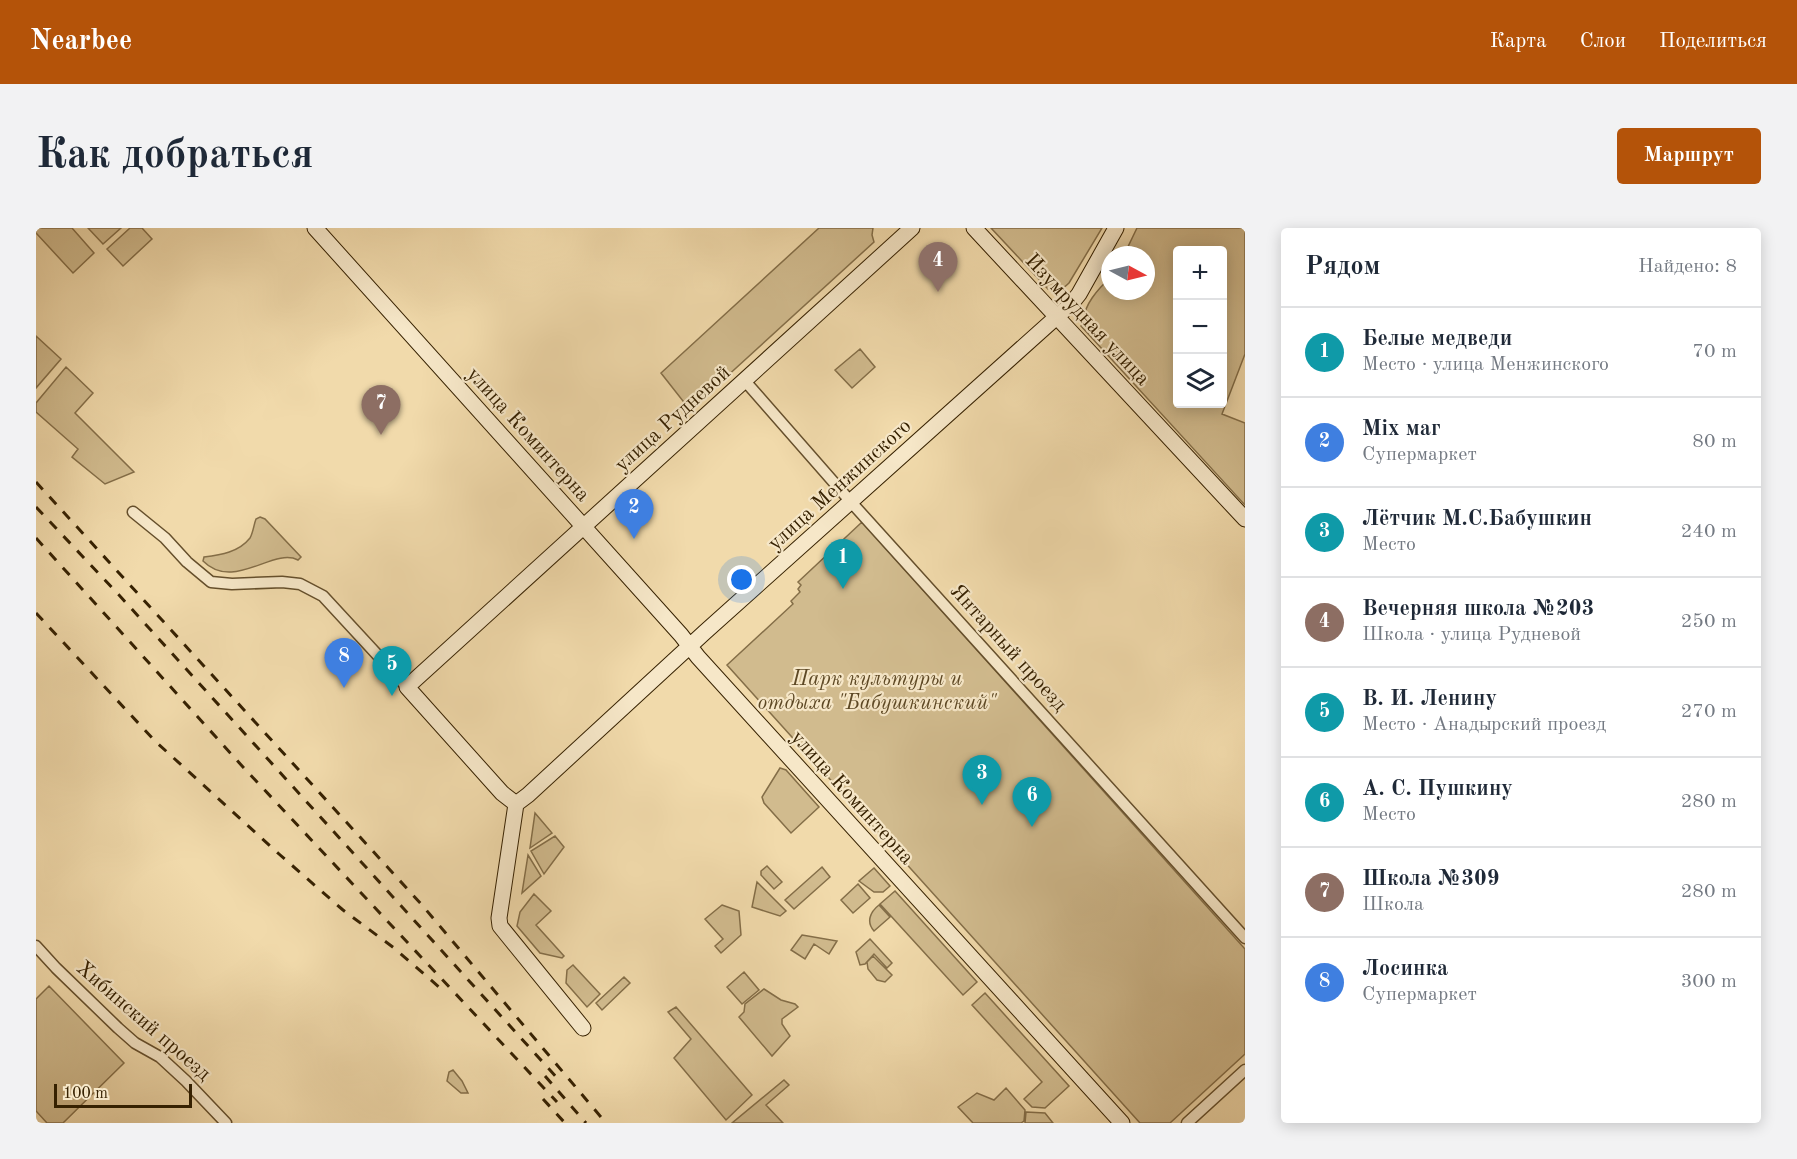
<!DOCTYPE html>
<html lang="ru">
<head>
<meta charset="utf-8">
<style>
	:root { --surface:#fff; --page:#f2f2f3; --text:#1f2937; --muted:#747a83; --line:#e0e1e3; --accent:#b45309 }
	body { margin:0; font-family:"Old Standard TT",serif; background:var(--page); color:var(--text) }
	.controls { position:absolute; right:18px; top:18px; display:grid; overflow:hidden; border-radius:6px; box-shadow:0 3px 15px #0003 }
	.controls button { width:54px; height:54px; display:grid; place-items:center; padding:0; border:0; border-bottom:2px solid var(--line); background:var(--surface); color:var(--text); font:30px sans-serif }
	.compass { position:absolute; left:1065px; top:18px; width:54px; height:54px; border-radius:50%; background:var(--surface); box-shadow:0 3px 15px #0003; rotate:97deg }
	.scale { position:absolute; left:18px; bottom:15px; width:138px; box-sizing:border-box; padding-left:6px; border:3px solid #362101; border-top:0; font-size:16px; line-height:21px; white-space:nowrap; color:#362101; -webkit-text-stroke:4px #f6e7c8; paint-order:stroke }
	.you { position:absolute; left:706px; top:352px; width:21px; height:21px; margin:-15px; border:4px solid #fff; border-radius:50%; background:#1a73e8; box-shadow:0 0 0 9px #1a73e833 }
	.badge { display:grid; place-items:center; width:39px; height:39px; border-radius:50%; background:var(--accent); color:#fff; font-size:20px; font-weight:700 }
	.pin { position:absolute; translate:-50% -50px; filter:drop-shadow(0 2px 3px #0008) }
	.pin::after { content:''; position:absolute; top:32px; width:21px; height:18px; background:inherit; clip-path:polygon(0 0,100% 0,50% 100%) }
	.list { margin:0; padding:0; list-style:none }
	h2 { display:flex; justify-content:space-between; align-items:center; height:78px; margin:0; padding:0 24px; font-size:26px }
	h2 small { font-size:20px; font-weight:400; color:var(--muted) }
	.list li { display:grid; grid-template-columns:39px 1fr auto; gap:18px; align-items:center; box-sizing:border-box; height:90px; padding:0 24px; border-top:2px solid var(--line) }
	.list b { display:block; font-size:22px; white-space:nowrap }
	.list p { margin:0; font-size:20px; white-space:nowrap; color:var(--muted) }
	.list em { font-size:20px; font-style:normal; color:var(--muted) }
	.icon { flex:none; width:33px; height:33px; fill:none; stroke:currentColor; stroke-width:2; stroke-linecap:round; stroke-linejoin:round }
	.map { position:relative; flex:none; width:1209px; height:895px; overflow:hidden; border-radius:6px }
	header { display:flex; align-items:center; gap:36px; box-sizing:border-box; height:84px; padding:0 30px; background:var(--accent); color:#fff }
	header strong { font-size:28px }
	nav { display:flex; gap:33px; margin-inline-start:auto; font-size:21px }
	.intro { display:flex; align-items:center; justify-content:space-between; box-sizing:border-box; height:144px; padding:0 36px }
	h1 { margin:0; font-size:42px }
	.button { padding:15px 27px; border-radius:6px; background:var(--accent); color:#fff; font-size:21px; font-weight:700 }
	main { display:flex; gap:36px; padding:0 36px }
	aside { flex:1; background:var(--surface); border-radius:6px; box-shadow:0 3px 15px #0003 }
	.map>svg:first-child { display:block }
	.green { fill:#d1bb8e; stroke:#846e48; stroke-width:1.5; fill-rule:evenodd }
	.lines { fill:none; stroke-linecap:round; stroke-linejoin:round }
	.street-casing { stroke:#654f2c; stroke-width:13 }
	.secondary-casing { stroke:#362101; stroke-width:17 }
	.street { stroke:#f6e7c8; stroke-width:10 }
	.secondary { stroke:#f6e7c8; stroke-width:15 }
	.rail { stroke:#362101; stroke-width:3; stroke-dasharray:10 10; stroke-linecap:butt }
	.labels { text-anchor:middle; stroke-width:4.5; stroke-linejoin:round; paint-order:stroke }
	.street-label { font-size:21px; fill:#362101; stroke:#f6e7c8 }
	.park-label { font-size:21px; font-style:italic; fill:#5d4824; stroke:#f6e7c8 }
</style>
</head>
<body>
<header>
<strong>Nearbee</strong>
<nav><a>Карта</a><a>Слои</a><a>Поделиться</a></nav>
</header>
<div class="intro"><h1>Как добраться</h1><a class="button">Маршрут</a></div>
<main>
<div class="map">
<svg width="1209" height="895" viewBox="0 0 1209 895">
	<rect width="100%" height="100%" fill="#f1daab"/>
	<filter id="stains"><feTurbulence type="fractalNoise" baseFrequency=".00333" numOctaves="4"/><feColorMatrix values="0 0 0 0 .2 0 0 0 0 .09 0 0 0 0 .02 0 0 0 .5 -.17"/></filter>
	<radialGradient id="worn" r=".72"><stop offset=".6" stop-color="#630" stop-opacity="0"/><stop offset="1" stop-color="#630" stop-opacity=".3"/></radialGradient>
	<path class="green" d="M 0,0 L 36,0 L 58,25 L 37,45 L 0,5 Z
		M 52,0 L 85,0 L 67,16 Z
		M 94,0 L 106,0 L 116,11 L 87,38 L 71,21 Z
		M 783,0 L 837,0 L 836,7 L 838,14 L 654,182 L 625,145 Z
		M 955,0 L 1066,0 L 1033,55 C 1026,62 1022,63 1012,61 Z
		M 1101,0 L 1209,0 L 1209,126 L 1186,186 L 1209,195 L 1209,277 L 1045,98 L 1049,94 C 1045,79 1064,59 1074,50 L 1074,63 L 1110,63 L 1110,27 L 1088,27 ZM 1186,22 L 1186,176 L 1142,176 L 1142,22 Z
		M 0,108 L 25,131 L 0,160 Z
		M 824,121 L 839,139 L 816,160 L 799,142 Z
		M 30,139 L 57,165 L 39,185 L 98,244 L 69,256 L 36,229 L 42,221 L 0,184 L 0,175 Z
		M 224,289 L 229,291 L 265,329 L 262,332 C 237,319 198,364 167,333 L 168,329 C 185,327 203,324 214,310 C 217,305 218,296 220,291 Z
		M 826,294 L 1209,721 L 1209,826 L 1134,895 L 1104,895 L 691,437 L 757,376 L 755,373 L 764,364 L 762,361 L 765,357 L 762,354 Z
		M 744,540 L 750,542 L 783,579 L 755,605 L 728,575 L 726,569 Z
		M 499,585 L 516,605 L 494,620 Z
		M 519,608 L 528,619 L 508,646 L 495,623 Z
		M 492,627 L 505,648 L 486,665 Z
		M 731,638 L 746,654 L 738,661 L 725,647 L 725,643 Z
		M 786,639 L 794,649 L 758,681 L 749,672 Z
		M 838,640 L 854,658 L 847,664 L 838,664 L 823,653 Z
		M 721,654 L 750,683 L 744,688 L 716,679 Z
		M 822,656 L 834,670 L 817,685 L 805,672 Z
		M 859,663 L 941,754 L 927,767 L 844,676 Z
		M 498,666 L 515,683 L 500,697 L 528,728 L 526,730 L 504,725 L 481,698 L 484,684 Z
		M 686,677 L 703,683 L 705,707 L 685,725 L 679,718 L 687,711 L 669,691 Z
		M 843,677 L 854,689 L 838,703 C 830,694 834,684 843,677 Z
		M 766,707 L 801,713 L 793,726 L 778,716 L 769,731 L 755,722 Z
		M 834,711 L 856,735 L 851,740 L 838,726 L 829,736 L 824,737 L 820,724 Z
		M 837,728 L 856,747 L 849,754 L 841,752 L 832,741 L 831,734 Z
		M 537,737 L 564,766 L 551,779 L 530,755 L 531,742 Z
		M 708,744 L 723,762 L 706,776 L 691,759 Z
		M 588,749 L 594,755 L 566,782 L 560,775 Z
		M 13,758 L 88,835 L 27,895 L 11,895 L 0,883 L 0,771 Z
		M 728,761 L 745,772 L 759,776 L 762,779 L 746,791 L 746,796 L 754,808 L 736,828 L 703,789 L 708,784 L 709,776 Z
		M 949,765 L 1033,858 L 1009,880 L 996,879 L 988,871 L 1006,854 L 936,777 Z
		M 640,779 L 716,867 L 690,892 L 638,830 L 655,811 L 632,784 Z
		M 417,842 L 426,853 L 432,865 L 425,865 L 411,853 L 413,844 Z
		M 748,852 L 753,857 L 730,877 L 747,895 L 696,895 Z
		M 970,860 L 989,882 L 988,893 L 985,895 L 937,895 L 922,879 L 941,865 L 958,872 Z
		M 990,884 L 1009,885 L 1017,895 L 989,895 Z"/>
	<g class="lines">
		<defs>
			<path id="street" d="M 709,153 L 815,274 L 1209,710
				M 97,284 L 129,310 L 151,334 L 175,354 L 196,356 L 246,354 L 264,356 L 287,368 L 371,459
				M 0,718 L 20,740 L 82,800 L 99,815 L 124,829 L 150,853 L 190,895
				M 1151,895 L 1209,842"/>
			<path id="secondary" d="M 279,0 L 645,407 L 662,429 L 1086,895
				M 938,0 L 1209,291
				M 480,576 L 466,565 L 371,459 L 876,0
				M 480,576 L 492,567 L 669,404 L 1035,76 L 1043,66 L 1080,0
				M 480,576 L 463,690 L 464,698 L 547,800"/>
		</defs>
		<use href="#street" class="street-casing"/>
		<use href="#secondary" class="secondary-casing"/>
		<use href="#street" class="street"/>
		<use href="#secondary" class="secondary"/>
		<path class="rail" d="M 0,254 L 386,677 L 570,895
			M 0,279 L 83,367 L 523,852
			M 0,310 L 207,539 L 521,874
			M 0,385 L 119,513 L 243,626 L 307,682 L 358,720 L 403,759
			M 509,848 L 550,895
			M 507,871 L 529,895"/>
	</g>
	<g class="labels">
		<g class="street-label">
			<text transform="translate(1052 91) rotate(47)" y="7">Изумрудная улица</text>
			<text transform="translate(636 190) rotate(-42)" y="7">улица Рудневой</text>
			<text transform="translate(493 206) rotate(48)" y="7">улица Коминтерна</text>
			<text transform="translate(803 256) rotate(-42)" y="7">улица Менжинского</text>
			<text transform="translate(973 419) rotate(48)" y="7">Янтарный проезд</text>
			<text transform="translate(817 569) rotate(48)" y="7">улица Коминтерна</text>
			<text transform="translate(108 792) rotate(41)" y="7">Хибинский проезд</text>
		</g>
		<g class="park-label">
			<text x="841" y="457">Парк культуры и<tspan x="841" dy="24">отдыха "Бабушкинский"</tspan></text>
		</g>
	</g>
	<rect width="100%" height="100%" filter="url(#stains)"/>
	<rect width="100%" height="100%" fill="url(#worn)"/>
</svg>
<div class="controls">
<button>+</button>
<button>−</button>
<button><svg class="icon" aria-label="layers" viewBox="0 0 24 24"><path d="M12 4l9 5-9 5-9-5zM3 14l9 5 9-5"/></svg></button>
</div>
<svg class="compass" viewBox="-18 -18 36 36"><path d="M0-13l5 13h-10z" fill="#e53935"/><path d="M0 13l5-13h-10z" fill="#747a83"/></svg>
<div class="scale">100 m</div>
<div class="you"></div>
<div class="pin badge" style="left:807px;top:361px;background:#0f9aa8">1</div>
<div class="pin badge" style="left:598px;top:311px;background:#3f7fe0">2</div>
<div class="pin badge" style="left:946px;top:577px;background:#0f9aa8">3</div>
<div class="pin badge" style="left:902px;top:64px;background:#8d6e63">4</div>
<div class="pin badge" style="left:356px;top:468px;background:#0f9aa8">5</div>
<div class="pin badge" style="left:996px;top:599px;background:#0f9aa8">6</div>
<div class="pin badge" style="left:345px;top:207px;background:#8d6e63">7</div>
<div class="pin badge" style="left:308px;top:460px;background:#3f7fe0">8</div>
</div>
<aside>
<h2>Рядом<small>Найдено: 8</small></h2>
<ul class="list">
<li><span class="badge" style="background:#0f9aa8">1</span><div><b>Белые медведи</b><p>Место · улица Менжинского</p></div><em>70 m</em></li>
<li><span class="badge" style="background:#3f7fe0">2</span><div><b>Mix маг</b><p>Супермаркет</p></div><em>80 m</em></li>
<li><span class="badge" style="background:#0f9aa8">3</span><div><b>Лётчик М.С.Бабушкин</b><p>Место</p></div><em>240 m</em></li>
<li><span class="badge" style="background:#8d6e63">4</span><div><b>Вечерняя школа №203</b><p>Школа · улица Рудневой</p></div><em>250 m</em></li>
<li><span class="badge" style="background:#0f9aa8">5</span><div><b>В. И. Ленину</b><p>Место · Анадырский проезд</p></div><em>270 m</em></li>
<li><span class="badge" style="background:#0f9aa8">6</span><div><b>А. С. Пушкину</b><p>Место</p></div><em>280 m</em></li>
<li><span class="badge" style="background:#8d6e63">7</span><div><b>Школа №309</b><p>Школа</p></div><em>280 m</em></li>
<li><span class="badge" style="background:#3f7fe0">8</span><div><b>Лосинка</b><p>Супермаркет</p></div><em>300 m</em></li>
</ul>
</aside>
</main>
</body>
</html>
